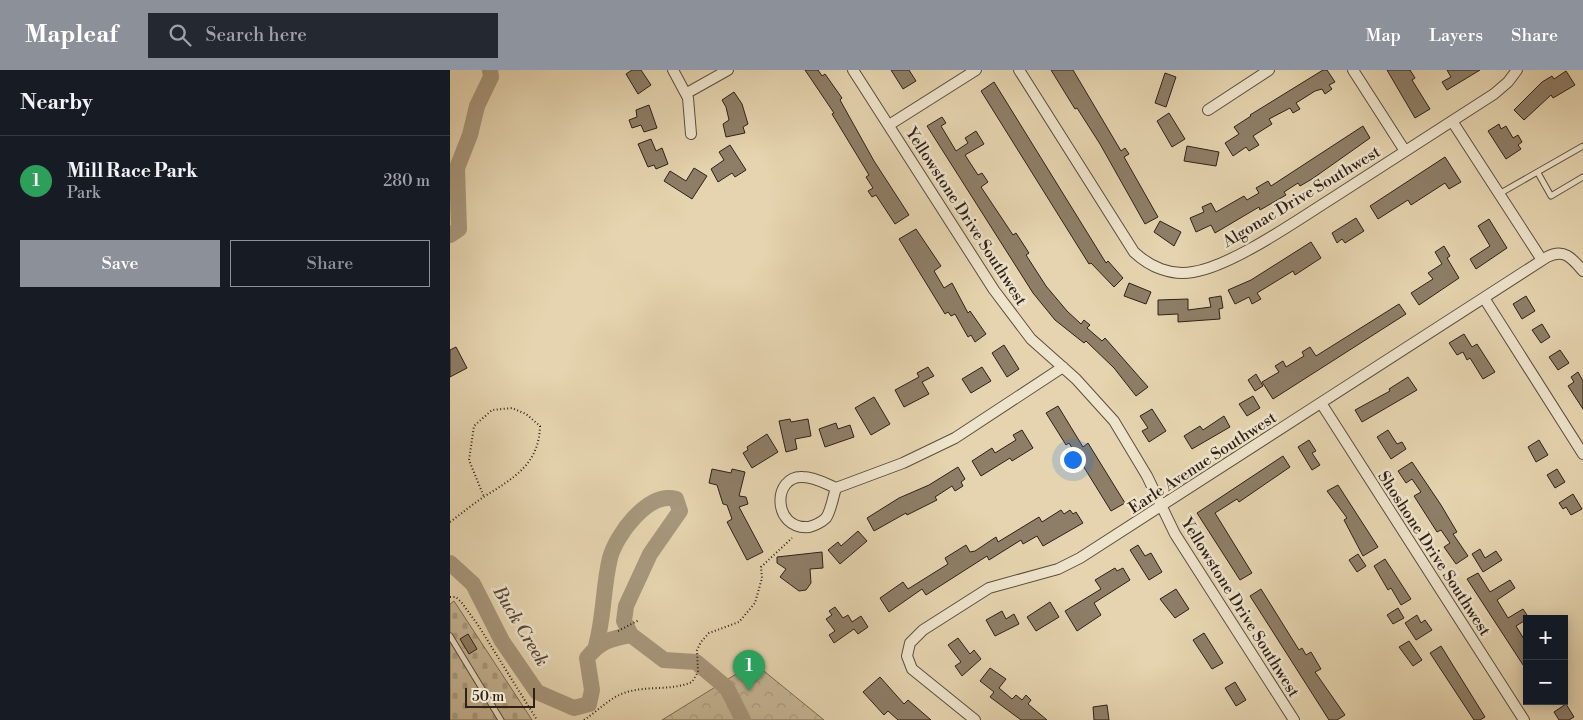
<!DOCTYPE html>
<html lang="en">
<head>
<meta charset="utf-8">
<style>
	:root { --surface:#171b24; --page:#242831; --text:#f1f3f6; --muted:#9ea1a6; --line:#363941; --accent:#8c9099 }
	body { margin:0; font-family:"Libre Bodoni",serif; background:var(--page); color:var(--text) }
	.controls { position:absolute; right:15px; bottom:15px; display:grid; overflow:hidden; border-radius:0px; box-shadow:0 2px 12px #0003 }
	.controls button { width:45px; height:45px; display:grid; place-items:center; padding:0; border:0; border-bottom:1px solid var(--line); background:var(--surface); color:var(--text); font:25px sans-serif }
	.scale { position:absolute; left:15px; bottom:12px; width:70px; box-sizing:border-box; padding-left:5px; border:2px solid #2f2119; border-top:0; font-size:14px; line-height:18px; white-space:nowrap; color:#2f2119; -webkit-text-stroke:4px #eee3cb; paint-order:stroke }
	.you { position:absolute; left:622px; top:389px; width:18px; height:18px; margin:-12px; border:4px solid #fff; border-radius:50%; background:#1a73e8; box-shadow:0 0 0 8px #1a73e833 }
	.badge { display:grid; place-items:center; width:32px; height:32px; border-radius:50%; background:var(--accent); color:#fff; font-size:16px; font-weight:700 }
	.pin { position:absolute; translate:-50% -41px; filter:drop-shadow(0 1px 2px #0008) }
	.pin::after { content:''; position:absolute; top:26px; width:18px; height:15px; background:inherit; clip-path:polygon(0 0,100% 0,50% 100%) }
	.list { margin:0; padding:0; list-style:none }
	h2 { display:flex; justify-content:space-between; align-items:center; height:65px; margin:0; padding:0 20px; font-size:21px }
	h2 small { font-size:16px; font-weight:400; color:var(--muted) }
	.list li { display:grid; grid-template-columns:32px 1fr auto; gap:15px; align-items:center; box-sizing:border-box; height:90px; padding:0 20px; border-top:1px solid var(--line) }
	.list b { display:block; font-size:19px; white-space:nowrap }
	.list p { margin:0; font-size:16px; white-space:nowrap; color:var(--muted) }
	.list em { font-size:16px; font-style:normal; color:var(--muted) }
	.actions { display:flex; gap:10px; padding:15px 20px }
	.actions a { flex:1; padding:11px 0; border:1px solid var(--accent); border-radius:0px; text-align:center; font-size:18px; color:var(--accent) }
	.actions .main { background:var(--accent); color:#fff }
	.icon { flex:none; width:28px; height:28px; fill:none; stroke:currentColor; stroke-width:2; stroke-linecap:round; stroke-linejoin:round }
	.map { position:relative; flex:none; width:1133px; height:650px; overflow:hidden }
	header { display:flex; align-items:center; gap:30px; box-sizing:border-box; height:70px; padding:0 25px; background:var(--accent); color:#fff }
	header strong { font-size:24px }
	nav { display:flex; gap:28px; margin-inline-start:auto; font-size:18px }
	.search { width:350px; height:45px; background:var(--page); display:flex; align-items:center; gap:12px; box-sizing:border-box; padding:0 18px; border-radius:0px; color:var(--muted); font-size:19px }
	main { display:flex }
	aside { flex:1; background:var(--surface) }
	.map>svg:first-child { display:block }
	.cemetery { fill:url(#cemetery-stones); stroke:#7a6c58 }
	.park { fill:url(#park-crowns); stroke:#7a6c58 }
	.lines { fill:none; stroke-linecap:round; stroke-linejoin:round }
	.river { stroke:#a7977c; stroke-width:16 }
	.building { fill:#8e7e67; stroke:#2f2119 }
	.service-casing { stroke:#5c4e3e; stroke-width:7 }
	.minor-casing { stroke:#5c4e3e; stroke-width:12 }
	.path { stroke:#2f2119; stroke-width:2; stroke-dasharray:1 2.5; stroke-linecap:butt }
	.service { stroke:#eee3cb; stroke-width:5 }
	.minor { stroke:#eee3cb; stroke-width:10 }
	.labels { text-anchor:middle; stroke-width:5; stroke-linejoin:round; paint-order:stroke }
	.street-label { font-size:16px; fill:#2f2119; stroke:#eee3cb }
	.water-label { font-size:18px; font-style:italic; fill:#594a3c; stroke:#eee3cb }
</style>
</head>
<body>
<header>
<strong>Mapleaf</strong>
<div class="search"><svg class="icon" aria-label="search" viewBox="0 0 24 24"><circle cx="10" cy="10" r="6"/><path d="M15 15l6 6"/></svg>Search here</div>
<nav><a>Map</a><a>Layers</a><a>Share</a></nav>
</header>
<main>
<aside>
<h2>Nearby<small></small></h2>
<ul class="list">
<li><span class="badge" style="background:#2e9e5b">1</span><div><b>Mill Race Park</b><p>Park</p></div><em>280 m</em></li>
</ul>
<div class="actions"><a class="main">Save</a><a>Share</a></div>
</aside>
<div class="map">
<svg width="1133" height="650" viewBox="0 0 1133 650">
	<defs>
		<pattern id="cemetery-stones" width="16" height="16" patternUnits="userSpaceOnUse" patternTransform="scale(1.25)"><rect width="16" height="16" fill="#c6b696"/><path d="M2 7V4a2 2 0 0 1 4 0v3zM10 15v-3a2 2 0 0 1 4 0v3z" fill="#aa9c81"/></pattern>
		<pattern id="park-crowns" width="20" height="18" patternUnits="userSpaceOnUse" patternTransform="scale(1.25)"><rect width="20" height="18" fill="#c6b696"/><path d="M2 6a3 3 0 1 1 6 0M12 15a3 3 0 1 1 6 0" fill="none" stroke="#aa9c81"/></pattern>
	</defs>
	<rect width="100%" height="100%" fill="#e5d4af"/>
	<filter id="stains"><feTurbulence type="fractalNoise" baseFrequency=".004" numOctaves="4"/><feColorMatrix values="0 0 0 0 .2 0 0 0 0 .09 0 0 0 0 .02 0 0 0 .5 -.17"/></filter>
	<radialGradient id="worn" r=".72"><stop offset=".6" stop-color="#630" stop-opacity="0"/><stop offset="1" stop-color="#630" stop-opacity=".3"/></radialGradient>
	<path class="cemetery" d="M 4,531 L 82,650 L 0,650 L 0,534 Z"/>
	<path class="park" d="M 304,593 L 374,650 L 212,650 Z"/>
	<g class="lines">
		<path class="river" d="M 0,165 L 9,159 L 7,98 L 20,65 L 27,36 L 41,7 L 40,0
			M 0,493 L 23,514 L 52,571 L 87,622 L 124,638 L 139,634 L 142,620 L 137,588 C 149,572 162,568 181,565 L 214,590 L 246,592 L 277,618 L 293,650
			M 146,576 C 154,547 153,517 160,488 C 166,465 198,421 226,429 L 230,441 L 200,484 L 176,536 L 174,551 L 181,565"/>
	</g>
	<path class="building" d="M 182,0 L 191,0 L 201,15 L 188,24 L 176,4 Z
		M 355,0 L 368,0 L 372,6 L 375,4 L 392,28 L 390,30 L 424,91 L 459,145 L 445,154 L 426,125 L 422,127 L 418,121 L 423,118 L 416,107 L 419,105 L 382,44 L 384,43 Z
		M 441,0 L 459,0 L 466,11 L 453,19 Z
		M 601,0 L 623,0 L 671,81 L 675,78 L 679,84 L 674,87 L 708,147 L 695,154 L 650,74 L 627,38 L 625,39 Z
		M 873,0 L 877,0 L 885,12 L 879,15 L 882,19 L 875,24 L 872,19 L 865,21 L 846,33 L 850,39 L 843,43 L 840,38 L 819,49 L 822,54 L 803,66 L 809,75 L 799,81 L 796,77 L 783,86 L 775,73 L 789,64 L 784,57 L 801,46 L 800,45 Z
		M 937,0 L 960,0 L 965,8 L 962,10 L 980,39 L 965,48 Z
		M 997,0 L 1030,0 L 997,20 L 992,12 L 1001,7 Z
		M 1116,1 L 1125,15 L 1103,28 L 1101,25 L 1074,50 L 1064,40 L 1092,12 L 1102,6 L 1104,9 Z
		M 715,3 L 726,7 L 716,37 L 705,33 Z
		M 544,12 L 656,193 L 658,191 L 673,208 L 664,217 L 641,193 L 639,194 L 531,21 Z
		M 284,22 L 292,34 L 298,54 L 293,57 L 295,63 L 276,67 L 273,54 L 279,50 L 276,37 L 272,30 Z
		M 199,35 L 207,58 L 194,62 L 191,55 L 182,58 L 179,50 L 187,47 L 186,40 Z
		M 719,43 L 735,69 L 722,77 L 707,51 Z
		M 492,47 L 496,53 L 491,56 L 506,81 L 518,73 L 515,68 L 526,61 L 534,74 L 515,85 L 528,105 L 532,103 L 538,112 L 531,117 L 563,165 L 566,163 L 579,183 L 576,185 L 596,216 L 617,241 L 631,254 L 634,250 L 640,255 L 637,258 L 652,271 L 655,268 L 698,317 L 686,326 L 664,298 L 636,271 L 634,273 L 605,250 L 583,223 L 477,56 Z
		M 1049,54 L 1051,59 L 1056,56 L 1063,68 L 1068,65 L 1072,72 L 1068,75 L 1071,79 L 1056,89 L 1038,61 Z
		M 913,56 L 920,68 L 862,109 L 850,116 L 848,113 L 834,122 L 836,125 L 810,140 L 809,137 L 765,163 L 761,155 L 746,162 L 740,148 L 754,142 L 752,137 L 761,133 L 766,142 L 794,126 L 797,130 L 809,123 L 806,118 L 818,111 L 821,116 Z
		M 201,69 L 206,81 L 212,78 L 218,94 L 206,99 L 204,95 L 198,97 L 188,74 Z
		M 280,75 L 296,100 L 285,107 L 282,103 L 268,112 L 261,99 L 274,90 L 269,82 Z
		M 737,76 L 769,82 L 766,96 L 734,91 Z
		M 995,87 L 1011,112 L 999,119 L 995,113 L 961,135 L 958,130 L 928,149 L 920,136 Z
		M 244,98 L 257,106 L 242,129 L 214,111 L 220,101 L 236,111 Z
		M 906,148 L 914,161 L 895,173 L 892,169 L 887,173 L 882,163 Z
		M 1039,149 L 1057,178 L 1026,199 L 1020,189 L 1040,176 L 1028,156 Z
		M 710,151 L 731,162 L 724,176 L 704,162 Z
		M 466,159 L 491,196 L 484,201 L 494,218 L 502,213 L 518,243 L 520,241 L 536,264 L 525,272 L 521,265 L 518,267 L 505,244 L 501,246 L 498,242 L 495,244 L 449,169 Z
		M 861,172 L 871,188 L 845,205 L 843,201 L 807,223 L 811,229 L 802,234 L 799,227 L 785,234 L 778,220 L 801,210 Z
		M 994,176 L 1000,186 L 997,188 L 1009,208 L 969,235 L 961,223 L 983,209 L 978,203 L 992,194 L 985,182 Z
		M 679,213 L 701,222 L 696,234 L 674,226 Z
		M 771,226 L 773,238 L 769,239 L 770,249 L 728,252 L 728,244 L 708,245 L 708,230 L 738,229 L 738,240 L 761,237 L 759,228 Z
		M 1076,226 L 1085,241 L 1072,249 L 1063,234 Z
		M 949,234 L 956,244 L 823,329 L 812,312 L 829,302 L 825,296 L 833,291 L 836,297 L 854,286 L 852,282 L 860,277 L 866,286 Z
		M 1092,254 L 1100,267 L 1091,273 L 1082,260 Z
		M 1014,264 L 1022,277 L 1027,274 L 1045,302 L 1033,309 L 1020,288 L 1017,290 L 1013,282 L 1007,285 L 999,273 Z
		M 554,275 L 569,299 L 557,307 L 542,283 Z
		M 6,277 L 17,298 L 0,307 L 0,280 Z
		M 1110,280 L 1119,293 L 1108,300 L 1099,287 Z
		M 478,297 L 484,306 L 472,312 L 479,324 L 454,337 L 445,320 L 469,307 L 467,303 Z
		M 532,297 L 541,311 L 521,323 L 512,309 Z
		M 1128,302 L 1133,311 L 1133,339 L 1118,316 L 1124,312 L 1121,307 Z
		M 806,304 L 813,316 L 805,321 L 798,310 Z
		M 958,307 L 967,320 L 912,352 L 905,340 L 940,321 L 939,319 Z
		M 803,326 L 810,338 L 797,346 L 789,334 Z
		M 424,327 L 440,354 L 421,365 L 405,338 Z
		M 608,336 L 633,377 L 638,373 L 675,433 L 661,441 L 619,373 L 616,375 L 596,343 Z
		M 702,339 L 716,361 L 699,372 L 692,361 L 698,358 L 690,346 Z
		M 774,346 L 780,357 L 742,379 L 734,366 L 750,356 L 753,360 Z
		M 340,349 L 341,352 L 358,349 L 361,366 L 345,369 L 347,379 L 336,382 L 329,351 Z
		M 386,353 L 388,359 L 400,355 L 404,367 L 375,377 L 369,359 Z
		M 572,360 L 583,378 L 562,391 L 560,388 L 531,406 L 522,391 L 542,378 L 545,383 L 566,370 L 563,365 Z
		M 938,360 L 947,374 L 952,372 L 956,379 L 941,389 L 927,367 Z
		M 317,364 L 328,382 L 302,398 L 293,383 L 298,380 L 297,377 Z
		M 859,370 L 866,381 L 862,383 L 870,395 L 862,400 L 848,377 Z
		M 1089,370 L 1098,385 L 1086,392 L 1078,377 Z
		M 833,386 L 840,397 L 789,432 L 787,429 L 765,443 L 802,503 L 790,510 L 747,443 Z
		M 962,392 L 991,435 L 1007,462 L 1003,464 L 1018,486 L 1006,494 L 994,477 L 1000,473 L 991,460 L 987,462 L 964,426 L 971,422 L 962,409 L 956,413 L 948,401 Z
		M 508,397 L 515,409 L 511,412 L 513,416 L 505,421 L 502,416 L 485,427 L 487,430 L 457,445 L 456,443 L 424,461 L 417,448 L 449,428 L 479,415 Z
		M 262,399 L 281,403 L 282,399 L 295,402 L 289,426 L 296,427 L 298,434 L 289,437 L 313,482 L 297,490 L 277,452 L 282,449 L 277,435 L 273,434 L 267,415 L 259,413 Z
		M 1107,399 L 1115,412 L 1105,418 L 1097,405 Z
		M 888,415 L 928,477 L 913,486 L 894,450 L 897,448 L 877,421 Z
		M 1123,424 L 1132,439 L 1121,445 L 1116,437 L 1113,439 L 1109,433 Z
		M 611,440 L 614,444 L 620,440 L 623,444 L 626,442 L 633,453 L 593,476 L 587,466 L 573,474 L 571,470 L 539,490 L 537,486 L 476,525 L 472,519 L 439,542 L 430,528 L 453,512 L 458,519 L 498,494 L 495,488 L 516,475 L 520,482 L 525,481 L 546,467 L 548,472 L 589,447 L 592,452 Z
		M 408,461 L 417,471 L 390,494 L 378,480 L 388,472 L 391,476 Z
		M 688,475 L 695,486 L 701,483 L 712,502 L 699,510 L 680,480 Z
		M 1030,479 L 1035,488 L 1046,481 L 1052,490 L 1033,502 L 1022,484 Z
		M 372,482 L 373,498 L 360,499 L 361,513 L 356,520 L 349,521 L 330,507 L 336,499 L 327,493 L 327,487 Z
		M 908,484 L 916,496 L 907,502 L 899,490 Z
		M 935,489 L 961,529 L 951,535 L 941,518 L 938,520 L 924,496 Z
		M 665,498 L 667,501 L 673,498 L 680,510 L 644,533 L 651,545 L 627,561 L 615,541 L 651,519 L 645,510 Z
		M 1028,503 L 1040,522 L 1060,510 L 1065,518 L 1047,530 L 1058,548 L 1073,539 L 1079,548 L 1066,556 L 1077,574 L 1077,601 L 1017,509 Z
		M 726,519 L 739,539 L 725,548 L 710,529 Z
		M 811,519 L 849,580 L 852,578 L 856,585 L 861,582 L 871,599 L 865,602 L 895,645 L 887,650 L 879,650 L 800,526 Z
		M 600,532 L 609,547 L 586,561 L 577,547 Z
		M 385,537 L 393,548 L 398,545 L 402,552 L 411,546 L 418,557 L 408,564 L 404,559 L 384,573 L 379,565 L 385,561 L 376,549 L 382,545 L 379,541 Z
		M 948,538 L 954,548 L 943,554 L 937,545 Z
		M 552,541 L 556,549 L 564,544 L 569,554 L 545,566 L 536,550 Z
		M 967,545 L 971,553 L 975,550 L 982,560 L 966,570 L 955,553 Z
		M 754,563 L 773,593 L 762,599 L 743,570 Z
		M 18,564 L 27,579 L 19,584 L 10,569 Z
		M 508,568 L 520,584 L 524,580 L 531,589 L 512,606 L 505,596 L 511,592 L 498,575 Z
		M 959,571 L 972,590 L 963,596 L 949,577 Z
		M 991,576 L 1035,647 L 1030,650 L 1024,650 L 980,583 Z
		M 540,598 L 556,609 L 549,618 L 562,629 L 566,625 L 572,630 L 576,625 L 581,630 L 578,634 L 597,650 L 571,650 L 540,627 L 544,622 L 530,611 Z
		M 430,607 L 454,634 L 458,630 L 481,650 L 448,650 L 438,641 L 434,645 L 413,622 Z
		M 785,612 L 796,630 L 786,636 L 775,618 Z
		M 1116,634 L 1124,647 L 1119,650 L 1109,650 L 1104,642 Z
		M 657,635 L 659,650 L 644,650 L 643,637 Z"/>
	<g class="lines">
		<defs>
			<path id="service" d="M 1088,103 L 1101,126 L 1133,107
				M 1049,124 L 1133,76
				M 0,566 L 51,650"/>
			<path id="minor" d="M 223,0 L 238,28 L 241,64
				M 403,0 L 544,220 L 581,269 L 626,309 L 664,351 L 697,406 L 725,464 L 844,650
				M 569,0 L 684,182 C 700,197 721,206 743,202 C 782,196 846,151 881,129 C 935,94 990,59 1044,24 L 1058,12 L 1067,0
				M 903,0 L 955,81
				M 237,23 L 278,0
				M 758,40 L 819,0
				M 1002,51 L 1092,190
				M 439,55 L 526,0
				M 1034,228 L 1133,384
				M 871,333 L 1074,650
				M 386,418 C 383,427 381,441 376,448 C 372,452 364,456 359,457 C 322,460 322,405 353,407 C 365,407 376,414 386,418 L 453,393 L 505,368 L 613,297
				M 525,650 L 462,599 L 457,586 L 460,573 L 473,560 L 539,518 L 608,499 L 630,488 L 1097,187 C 1114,178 1122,188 1133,201"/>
		</defs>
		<use href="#service" class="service-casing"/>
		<use href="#minor" class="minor-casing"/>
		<path class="path" d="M 0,452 C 12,443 23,434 35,426 C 64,408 89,394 90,356 L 76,344 L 62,338 L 42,340 L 24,356 L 19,390 L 34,427
			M 0,527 L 6,527 L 12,533 L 28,555 L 87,650
			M 168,561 L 189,550
			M 134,650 C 146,642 157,631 169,625 C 193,614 219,622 242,612 L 248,602 L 247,580 L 251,572 L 259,563 L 289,552 L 305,533 L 312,508 L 311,497 L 342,468"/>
		<use href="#service" class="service"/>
		<use href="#minor" class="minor"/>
	</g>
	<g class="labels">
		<g class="street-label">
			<text transform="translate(851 126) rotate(-31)" y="6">Algonac Drive Southwest</text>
			<text transform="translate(517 146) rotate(57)" y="6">Yellowstone Drive Southwest</text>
			<text transform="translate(752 392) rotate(-33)" y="6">Earle Avenue Southwest</text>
			<text transform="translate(985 483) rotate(57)" y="6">Shoshone Drive Southwest</text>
			<text transform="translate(791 537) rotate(58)" y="6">Yellowstone Drive Southwest</text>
		</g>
		<g class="water-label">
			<text transform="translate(71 556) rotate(59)" y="6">Buck Creek</text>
		</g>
	</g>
	<rect width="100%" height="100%" filter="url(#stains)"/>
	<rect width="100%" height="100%" fill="url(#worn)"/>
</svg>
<div class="controls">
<button>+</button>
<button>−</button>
</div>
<div class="scale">50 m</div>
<div class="you"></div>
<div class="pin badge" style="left:299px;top:621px;background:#2e9e5b">1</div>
</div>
</main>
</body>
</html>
